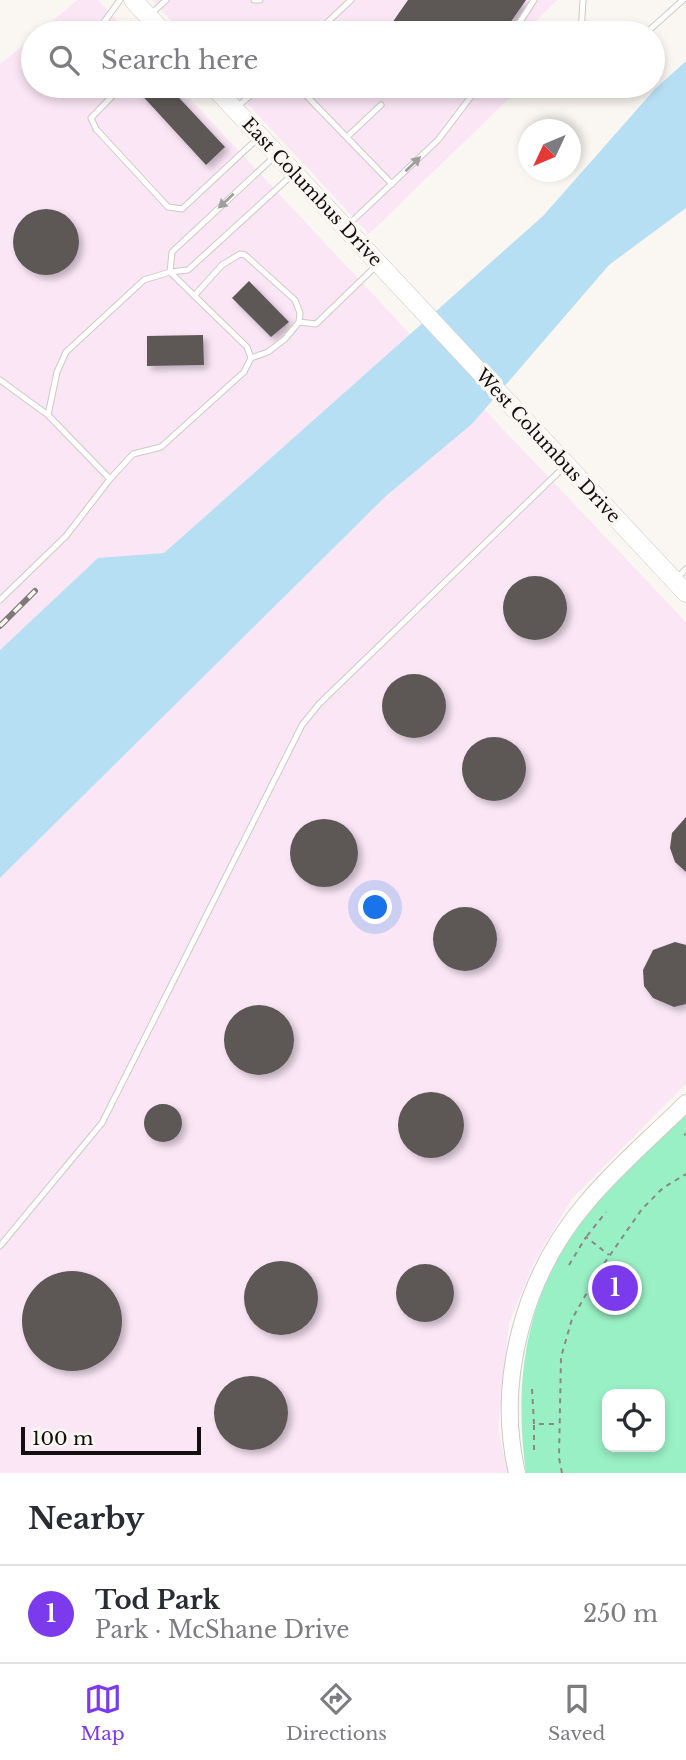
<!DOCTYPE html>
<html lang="en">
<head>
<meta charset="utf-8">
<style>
	:root { --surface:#fff; --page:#f2f2f3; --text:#2b2b33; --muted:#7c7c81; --line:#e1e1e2; --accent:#7c3aed }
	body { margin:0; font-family:"Libre Baskerville",serif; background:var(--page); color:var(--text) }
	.controls { position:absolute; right:21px; bottom:21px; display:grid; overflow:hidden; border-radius:14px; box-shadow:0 4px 10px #0003 }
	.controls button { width:63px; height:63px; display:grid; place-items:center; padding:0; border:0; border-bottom:2px solid var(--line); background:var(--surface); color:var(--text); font:35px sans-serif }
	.compass { position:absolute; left:518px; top:119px; width:63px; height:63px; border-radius:50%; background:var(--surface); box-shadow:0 4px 10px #0003; rotate:226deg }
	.scale { position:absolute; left:21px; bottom:18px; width:180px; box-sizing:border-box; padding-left:7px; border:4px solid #11100f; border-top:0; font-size:19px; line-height:24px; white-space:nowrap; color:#11100f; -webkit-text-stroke:5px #faf7f2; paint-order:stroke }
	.you { position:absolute; left:376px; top:908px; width:24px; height:24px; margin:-18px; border:5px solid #fff; border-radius:50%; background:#1a73e8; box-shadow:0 0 0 10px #1a73e833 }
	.badge { display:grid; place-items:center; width:46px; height:46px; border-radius:50%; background:var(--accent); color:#fff; font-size:23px; font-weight:700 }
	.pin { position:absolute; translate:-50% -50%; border:4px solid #fff; box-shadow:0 2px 7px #0006 }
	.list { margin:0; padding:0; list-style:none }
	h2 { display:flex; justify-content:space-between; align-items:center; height:91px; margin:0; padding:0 28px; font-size:30px }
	h2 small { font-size:23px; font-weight:400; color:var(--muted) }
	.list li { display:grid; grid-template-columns:46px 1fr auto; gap:21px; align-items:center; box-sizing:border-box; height:98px; padding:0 28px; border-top:2px solid var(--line) }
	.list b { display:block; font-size:26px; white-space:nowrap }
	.list p { margin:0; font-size:23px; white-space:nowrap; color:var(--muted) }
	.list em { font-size:23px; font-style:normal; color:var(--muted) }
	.icon { flex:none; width:38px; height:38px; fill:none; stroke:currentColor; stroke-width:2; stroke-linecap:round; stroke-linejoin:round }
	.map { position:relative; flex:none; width:686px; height:1473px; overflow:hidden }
	.search { position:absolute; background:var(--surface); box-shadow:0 4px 10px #0003; left:21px; right:21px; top:21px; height:77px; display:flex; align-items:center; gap:18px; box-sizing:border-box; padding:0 24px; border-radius:38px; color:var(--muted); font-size:26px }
	.sheet { height:189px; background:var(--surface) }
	nav { display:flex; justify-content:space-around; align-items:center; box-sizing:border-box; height:98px; border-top:2px solid var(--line); background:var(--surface); font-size:19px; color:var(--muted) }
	nav a { display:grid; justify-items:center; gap:4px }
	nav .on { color:var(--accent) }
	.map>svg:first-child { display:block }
	.industrial { fill:#fbe6f6 }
	.green { fill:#9af0c5; fill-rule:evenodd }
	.water { fill:#b7dff4 }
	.building { fill:#5d5857; filter:url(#shadow) }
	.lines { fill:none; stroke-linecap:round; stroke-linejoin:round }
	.lane-casing { stroke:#cdcac5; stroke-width:7 }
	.secondary-casing { stroke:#cdcac5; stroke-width:18 }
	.primary-casing { stroke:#cdcac5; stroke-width:19 }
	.path { stroke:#8a8885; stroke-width:2; stroke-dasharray:5 5; stroke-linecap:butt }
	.lane { stroke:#fff; stroke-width:5 }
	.secondary { stroke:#fff; stroke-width:16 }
	.primary { stroke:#fff; stroke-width:18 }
	.rail-casing { stroke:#7d7b78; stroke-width:6 }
	.rail { stroke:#faf7f2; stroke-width:3.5; stroke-dasharray:10; stroke-linecap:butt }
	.oneway { fill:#a09f9f }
	.labels { text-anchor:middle; stroke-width:7; stroke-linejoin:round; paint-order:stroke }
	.street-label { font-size:18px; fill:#11100f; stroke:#faf7f2 }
</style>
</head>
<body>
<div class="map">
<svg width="686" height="1473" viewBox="0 0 686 1473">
	<defs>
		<filter id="shadow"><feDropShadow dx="4" dy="4" stdDeviation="3.5" flood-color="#0004"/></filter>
	</defs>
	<rect width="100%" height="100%" fill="#faf7f2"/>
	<path class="industrial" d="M 77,0 L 98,0 L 129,33 L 38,33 Z
		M 152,0 L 557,0 L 529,28 L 532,33 L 182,33 Z
		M 33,38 L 33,86 L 178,86 L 411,335 L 164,553 L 98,559 L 0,650 L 0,64 Z
		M 231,86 L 522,86 L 369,234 Z
		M 484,409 L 686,622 L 686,1084 L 571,1200 L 534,1263 L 509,1323 L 498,1429 L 508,1473 L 0,1473 L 0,878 L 386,496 L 472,424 Z"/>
	<path class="green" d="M 686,1114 L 686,1473 L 526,1473 C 514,1384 524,1305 575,1229 C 604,1186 649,1150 686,1114 ZM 607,1394 L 660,1394 L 660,1447 L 607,1447 Z"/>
	<path class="water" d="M 686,61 L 686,208 L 609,265 L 472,424 L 386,496 L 0,878 L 0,650 L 98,558 L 164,553 L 543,216 L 655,89 Z"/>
	<path class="building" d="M 408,0 L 526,0 L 503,33 L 385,33 Z
		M 144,86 L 168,86 L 225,147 L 206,165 L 138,91 Z
		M13 242a33 33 0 1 1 66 0a33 33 0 1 1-66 0Z
		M 249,281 L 289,322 L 271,337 L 232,298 Z
		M 203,335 L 204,365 L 147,366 L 147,336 Z
		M503 608a32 32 0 1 1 64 0a32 32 0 1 1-64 0Z
		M382 706a32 32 0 1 1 64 0a32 32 0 1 1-64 0Z
		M462 769a32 32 0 1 1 64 0a32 32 0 1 1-64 0Z
		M 686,817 L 686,872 L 675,862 L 670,848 L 672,833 Z
		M290 853a34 34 0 1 1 68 0a34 34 0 1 1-68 0Z
		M433 939a32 32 0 1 1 64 0a32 32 0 1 1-64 0Z
		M 675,942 L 686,945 L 686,1004 L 674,1007 L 653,998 L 644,986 L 643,970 L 653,950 Z
		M224 1040a35 35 0 1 1 70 0a35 35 0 1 1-70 0Z
		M398 1125a33 33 0 1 1 66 0a33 33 0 1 1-66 0Z
		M144 1123a19 19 0 1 1 38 0a19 19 0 1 1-38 0Z
		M244 1298a37 37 0 1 1 74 0a37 37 0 1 1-74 0Z
		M396 1293a29 29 0 1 1 58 0a29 29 0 1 1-58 0Z
		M22 1321a50 50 0 1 1 100 0a50 50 0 1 1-100 0Z
		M214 1413a37 37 0 1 1 74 0a37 37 0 1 1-74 0Z"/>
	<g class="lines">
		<defs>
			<path id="lane" d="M 254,0 L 260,0
				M 151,14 L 166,0
				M 111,33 L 104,22 L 120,0
				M 316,33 L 351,0
				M 513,33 L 534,0
				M 581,33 L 583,0
				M 646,33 L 683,0
				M 122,86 L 91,118 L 96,129 L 168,207 L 182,209 L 257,139
				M 297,86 L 392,184
				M 237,107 L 261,86
				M 347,137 L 381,105
				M 274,157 L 172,252 L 170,272 L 188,270 L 292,175
				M 348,225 L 438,140 L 479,86
				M 170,272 L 247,347 L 251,358 L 244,372 L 161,447 L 133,454 L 110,479 L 48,415 L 57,372 L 66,352 L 144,280 Z
				M 194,296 L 222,265 L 240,254 L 245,255 L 295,300 L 300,313 L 299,322 L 285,339 L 268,352 L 251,358
				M 299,322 L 316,324 L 376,266
				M 0,380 L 48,415
				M 676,579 L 686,569
				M 0,600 L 66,536 L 110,479
				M 0,1246 L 102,1123 L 302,725 L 319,704 L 564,467"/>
			<path id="secondary" d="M 517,1473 C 495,1379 525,1274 587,1202 C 617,1166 653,1136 686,1103"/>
			<path id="primary" d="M 133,0 L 164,33
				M 213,86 L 686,593"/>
		</defs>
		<use href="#lane" class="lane-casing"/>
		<use href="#secondary" class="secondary-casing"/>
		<use href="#primary" class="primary-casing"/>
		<path class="path" d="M 684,1135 L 686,1134
			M 587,1236 L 606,1212
			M 569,1265 L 586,1237 L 609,1255
			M 532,1389 L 534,1424 L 559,1424
			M 534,1425 L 534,1450
			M 562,1473 L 559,1458 L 561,1357 L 572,1319 L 601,1268 L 642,1209 L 663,1188 L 686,1174"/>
		<use href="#lane" class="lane"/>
		<use href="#secondary" class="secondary"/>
		<use href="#primary" class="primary"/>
		<defs>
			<path id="rail" d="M 0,626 L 35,591"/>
		</defs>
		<use href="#rail" class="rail-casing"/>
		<use href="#rail" class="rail"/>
	</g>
	<defs><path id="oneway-solid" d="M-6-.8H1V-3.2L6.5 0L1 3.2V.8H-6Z" transform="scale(1.75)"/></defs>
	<g class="oneway">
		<use href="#oneway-solid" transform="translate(413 164) rotate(-44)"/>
		<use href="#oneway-solid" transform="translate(226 201) rotate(137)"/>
	</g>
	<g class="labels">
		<g class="street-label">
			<text transform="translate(312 192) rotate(47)" y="6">East Columbus Drive</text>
			<text transform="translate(548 446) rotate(47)" y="6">West Columbus Drive</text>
		</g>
	</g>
</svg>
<div class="controls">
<button><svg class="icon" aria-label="locate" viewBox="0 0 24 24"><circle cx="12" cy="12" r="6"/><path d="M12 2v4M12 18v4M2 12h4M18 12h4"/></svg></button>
</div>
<svg class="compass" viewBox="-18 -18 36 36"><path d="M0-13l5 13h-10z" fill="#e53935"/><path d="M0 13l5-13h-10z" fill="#7c7c81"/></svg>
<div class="scale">100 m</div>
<div class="you"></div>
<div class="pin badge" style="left:615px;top:1288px">1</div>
<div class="search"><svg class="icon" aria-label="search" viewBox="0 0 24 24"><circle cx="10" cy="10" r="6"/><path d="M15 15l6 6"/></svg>Search here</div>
</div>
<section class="sheet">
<h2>Nearby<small></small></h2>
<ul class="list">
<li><span class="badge">1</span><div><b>Tod Park</b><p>Park · McShane Drive</p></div><em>250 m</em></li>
</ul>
</section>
<nav>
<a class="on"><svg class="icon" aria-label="map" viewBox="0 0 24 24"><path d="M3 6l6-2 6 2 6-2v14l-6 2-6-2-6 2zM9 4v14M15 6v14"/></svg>Map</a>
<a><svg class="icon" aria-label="directions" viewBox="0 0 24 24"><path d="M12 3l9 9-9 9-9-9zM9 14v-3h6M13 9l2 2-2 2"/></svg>Directions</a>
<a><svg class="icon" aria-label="saved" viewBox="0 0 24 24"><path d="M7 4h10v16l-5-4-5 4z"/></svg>Saved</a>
</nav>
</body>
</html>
